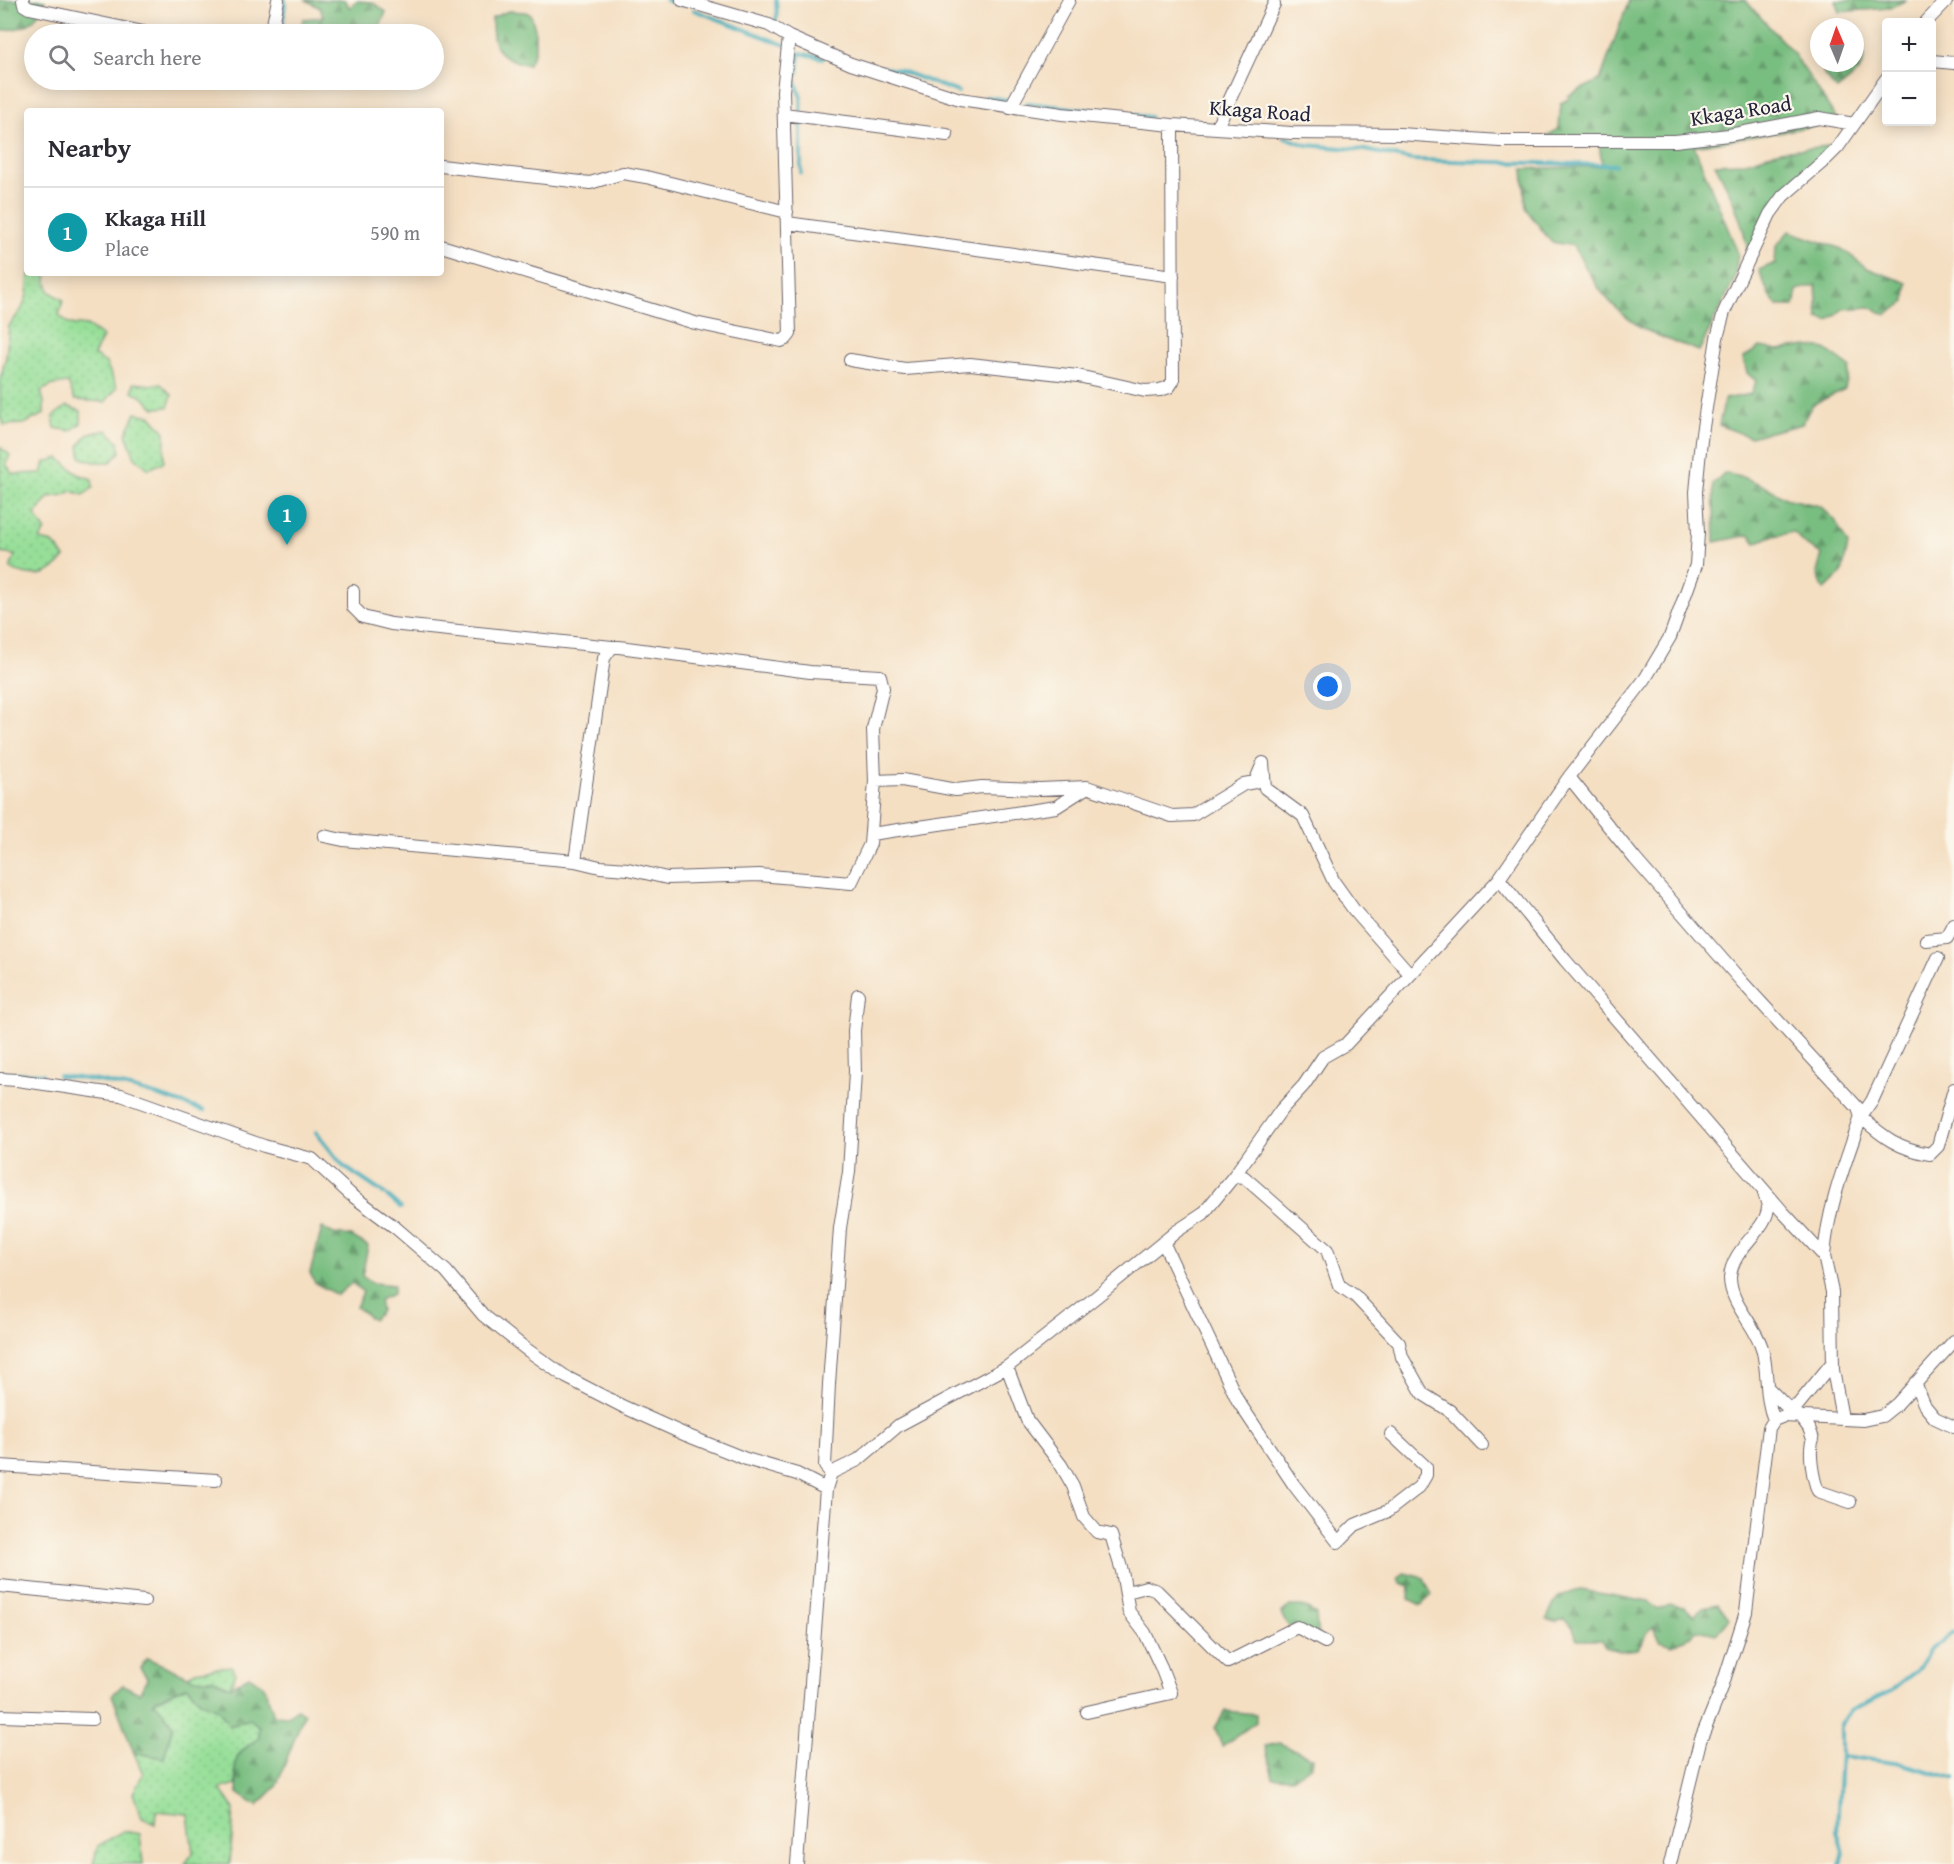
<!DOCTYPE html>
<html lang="en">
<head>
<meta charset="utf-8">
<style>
	:root { --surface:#fff; --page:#f7f7f7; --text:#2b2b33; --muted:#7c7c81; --line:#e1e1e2; --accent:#db2777 }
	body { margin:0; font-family:"Gentium Book Plus",serif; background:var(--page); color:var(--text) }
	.controls { position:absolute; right:18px; top:18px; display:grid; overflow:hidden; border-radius:6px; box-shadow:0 3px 15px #0003 }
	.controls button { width:54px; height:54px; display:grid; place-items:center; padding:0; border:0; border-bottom:2px solid var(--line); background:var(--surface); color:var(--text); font:30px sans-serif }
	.compass { position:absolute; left:1810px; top:18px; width:54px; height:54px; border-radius:50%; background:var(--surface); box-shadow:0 3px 15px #0003; rotate:358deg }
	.you { position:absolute; left:1328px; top:687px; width:21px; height:21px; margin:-15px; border:4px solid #fff; border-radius:50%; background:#1a73e8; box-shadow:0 0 0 9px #1a73e833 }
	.badge { display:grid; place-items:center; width:39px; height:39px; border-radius:50%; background:var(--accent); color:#fff; font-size:20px; font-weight:700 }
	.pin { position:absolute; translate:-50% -50px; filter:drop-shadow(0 2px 3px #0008) }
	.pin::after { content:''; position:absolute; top:32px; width:21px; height:18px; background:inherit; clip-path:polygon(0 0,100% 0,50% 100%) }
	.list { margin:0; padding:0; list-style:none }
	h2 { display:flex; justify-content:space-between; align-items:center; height:78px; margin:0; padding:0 24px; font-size:26px }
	h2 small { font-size:20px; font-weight:400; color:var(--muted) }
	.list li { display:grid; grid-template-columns:39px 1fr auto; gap:18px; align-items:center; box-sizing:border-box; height:90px; padding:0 24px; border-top:2px solid var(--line) }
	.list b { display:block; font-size:22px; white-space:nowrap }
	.list p { margin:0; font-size:20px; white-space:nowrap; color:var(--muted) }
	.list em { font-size:20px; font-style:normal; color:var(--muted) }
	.icon { flex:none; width:33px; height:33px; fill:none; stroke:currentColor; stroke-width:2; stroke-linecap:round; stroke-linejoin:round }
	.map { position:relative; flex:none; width:1954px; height:1864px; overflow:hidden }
	.search { position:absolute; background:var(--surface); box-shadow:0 3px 15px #0003; left:24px; top:24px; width:420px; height:66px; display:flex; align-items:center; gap:15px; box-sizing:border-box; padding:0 21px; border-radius:33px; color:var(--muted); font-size:22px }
	.panel { position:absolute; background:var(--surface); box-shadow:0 3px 15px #0003; left:24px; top:108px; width:420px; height:168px; border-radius:6px }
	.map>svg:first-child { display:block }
	.grass { fill:url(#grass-dots); stroke:#5c806a; stroke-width:1.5 }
	.forest { fill:url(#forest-firs); stroke:#4e705e; stroke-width:1.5 }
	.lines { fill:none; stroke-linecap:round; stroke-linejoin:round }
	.stream { stroke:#3baab9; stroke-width:4 }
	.minor-casing { stroke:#6c646b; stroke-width:14 }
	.minor { stroke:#fff; stroke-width:12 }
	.labels { text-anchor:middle; stroke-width:4.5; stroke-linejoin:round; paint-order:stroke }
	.street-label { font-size:21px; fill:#22223b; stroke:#fbf7ec }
</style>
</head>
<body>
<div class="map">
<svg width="1954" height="1864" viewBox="0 0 1954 1864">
	<defs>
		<pattern id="grass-dots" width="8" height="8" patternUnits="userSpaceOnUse" patternTransform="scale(1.5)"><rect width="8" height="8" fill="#97df99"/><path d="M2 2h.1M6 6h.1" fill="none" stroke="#82bf85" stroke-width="1.8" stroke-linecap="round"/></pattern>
		<pattern id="forest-firs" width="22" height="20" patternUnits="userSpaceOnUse" patternTransform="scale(1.5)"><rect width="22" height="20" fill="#79be81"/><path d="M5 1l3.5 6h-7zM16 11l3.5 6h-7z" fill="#639a6b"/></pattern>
	</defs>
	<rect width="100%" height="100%" fill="#fbf7ec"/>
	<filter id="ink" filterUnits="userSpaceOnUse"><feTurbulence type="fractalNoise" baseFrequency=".0167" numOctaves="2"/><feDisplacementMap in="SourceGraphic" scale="12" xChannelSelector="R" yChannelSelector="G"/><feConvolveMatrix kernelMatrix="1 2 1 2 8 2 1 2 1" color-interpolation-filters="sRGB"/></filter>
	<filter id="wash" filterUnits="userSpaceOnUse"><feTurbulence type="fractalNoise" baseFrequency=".008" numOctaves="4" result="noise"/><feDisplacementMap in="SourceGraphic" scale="24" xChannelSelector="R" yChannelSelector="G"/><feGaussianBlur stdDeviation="1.35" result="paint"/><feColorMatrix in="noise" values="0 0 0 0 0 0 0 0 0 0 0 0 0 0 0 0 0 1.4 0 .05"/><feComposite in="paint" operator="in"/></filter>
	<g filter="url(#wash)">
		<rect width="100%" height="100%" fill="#f4dfc3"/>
		<path class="grass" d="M 40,273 L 46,276 L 49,291 L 63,300 L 59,315 L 69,324 L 87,326 L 103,337 L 94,355 L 106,363 L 117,388 L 105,402 L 75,400 L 68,383 L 53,385 L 41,391 L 44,402 L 44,414 L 24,424 L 4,425 L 0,416 L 0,380 L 6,357 L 9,326 L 22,309 L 27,295 L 29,274 Z
			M 134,383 L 152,385 L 161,384 L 172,395 L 168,407 L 155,408 L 141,396 L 132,392 Z
			M 67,406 L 81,411 L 81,423 L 71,431 L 55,428 L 53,416 Z
			M 136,413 L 151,416 L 165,432 L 164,462 L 149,469 L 135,458 L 126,434 Z
			M 107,430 L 119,442 L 120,452 L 111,462 L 95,462 L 81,458 L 79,446 L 88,434 Z
			M 0,447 L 10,455 L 6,464 L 12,474 L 42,473 L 45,462 L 59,458 L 78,474 L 92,479 L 93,488 L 83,495 L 72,491 L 64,495 L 49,497 L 35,515 L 45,530 L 40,540 L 53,543 L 65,557 C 48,579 36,578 10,569 L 15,555 L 0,553 Z
			M 231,1666 L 236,1673 L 230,1687 L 213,1679 L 178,1684 L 195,1671 Z
			M 187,1686 L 201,1702 L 218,1708 L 230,1726 L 249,1719 L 259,1726 L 259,1738 C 237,1753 233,1757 236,1784 L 220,1789 L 234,1809 L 230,1864 L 185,1864 L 193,1853 L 188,1814 L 156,1811 L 155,1824 L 142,1818 L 133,1793 L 143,1774 L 134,1753 L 164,1758 L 173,1725 L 154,1701 Z
			M 123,1831 L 140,1834 L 143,1864 L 93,1864 L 98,1846 Z"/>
		<path class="forest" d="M 0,0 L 45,0 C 34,27 27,27 0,31 Z
			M 306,0 L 345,0 L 350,8 L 356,1 L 372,2 L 386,12 L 377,34 L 300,34 L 303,19 L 323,17 L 320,8 Z
			M 1629,0 L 1745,0 L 1794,54 L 1839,122 L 1694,146 L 1738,253 L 1735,278 L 1699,351 C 1681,344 1660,338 1642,328 C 1610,309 1590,279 1574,246 L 1551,242 L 1526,209 L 1523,169 L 1602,166 L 1599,144 L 1540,142 L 1559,128 L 1561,103 L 1570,98 L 1568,96 L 1600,80 Z
			M 1836,0 L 1907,0 L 1889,8 L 1840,12 Z
			M 508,11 L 526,12 L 531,15 L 535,29 L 535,51 L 528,65 C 497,57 492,50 492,18 Z
			M 1855,37 L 1862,39 C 1869,68 1858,73 1837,90 L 1824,75 L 1821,63 L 1855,63 Z
			M 1830,146 L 1812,171 L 1790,188 L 1748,254 C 1744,222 1730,192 1715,164 L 1743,163 L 1780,151 Z
			M 1789,231 L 1842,249 L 1867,268 L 1907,283 L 1906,302 L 1886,315 L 1870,307 L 1843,309 L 1828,321 L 1818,318 L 1816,285 L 1797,290 L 1794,306 L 1777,306 L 1768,293 L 1759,270 L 1775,263 L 1776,246 Z
			M 1807,346 L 1825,349 L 1850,367 L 1845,389 L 1812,405 L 1802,424 L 1750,437 L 1719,425 L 1725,399 L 1751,394 L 1756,381 L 1747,373 L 1743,358 L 1760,347 L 1778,350 Z
			M 1724,473 L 1745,478 L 1767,487 L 1785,498 L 1820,506 L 1835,520 L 1848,545 L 1842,573 L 1824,590 L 1817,573 L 1822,554 L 1807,546 L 1793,532 L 1769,537 L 1756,543 L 1750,535 L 1715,542 L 1713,484 Z
			M 322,1228 L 334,1234 L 351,1236 L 368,1246 L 362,1276 L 372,1283 L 394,1285 L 393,1294 L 379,1300 L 381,1311 L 373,1320 L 356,1307 L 363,1292 L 352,1283 L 337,1295 L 315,1283 L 310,1273 Z
			M 1404,1573 L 1424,1578 L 1432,1595 L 1421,1605 L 1409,1599 L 1410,1586 L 1401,1583 L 1398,1579 Z
			M 1581,1590 L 1649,1602 L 1658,1610 L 1670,1605 L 1685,1607 L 1694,1616 L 1703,1607 L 1718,1604 L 1729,1619 L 1716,1634 L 1698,1630 L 1686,1639 L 1671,1645 L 1660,1641 L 1654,1627 L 1648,1632 L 1638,1649 L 1619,1651 L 1605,1647 L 1601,1640 L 1577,1640 L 1573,1627 L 1564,1619 L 1556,1622 L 1547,1620 C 1555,1596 1557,1595 1581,1590 Z
			M 1290,1606 L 1302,1606 L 1316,1614 L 1318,1639 C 1302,1641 1286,1627 1281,1613 Z
			M 147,1658 L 195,1679 L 213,1679 L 230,1687 L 249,1676 L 264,1686 L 274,1715 L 288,1716 L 297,1709 L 304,1714 L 276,1787 L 257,1806 L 238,1793 C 234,1761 230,1757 259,1738 L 259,1726 L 249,1719 L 230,1726 L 218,1709 L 201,1702 L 187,1686 L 154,1701 L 173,1725 L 164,1758 L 134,1753 L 112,1695 L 123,1685 L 139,1693 L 148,1679 L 140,1668 Z
			M 1225,1711 L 1256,1714 L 1256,1722 L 1222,1746 L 1215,1728 Z
			M 1279,1743 L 1313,1758 L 1312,1765 L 1293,1778 L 1273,1777 L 1265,1746 Z"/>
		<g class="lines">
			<path class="stream" d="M 666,0 L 682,5
				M 694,10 L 785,45
				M 774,25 L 777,17 L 776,0
				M 111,31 L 125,34
				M 69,34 L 71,24 L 77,23
				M 282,34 L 285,0
				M 878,67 L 898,70 L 958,92
				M 791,68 L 801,97 L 801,173
				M 798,73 L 799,55 L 800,53 L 823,58
				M 986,97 L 1008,100
				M 1027,103 L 1150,117
				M 1285,137 L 1306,145 L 1365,150 L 1413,160 L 1615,165
				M 0,1073 L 42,1074
				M 59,1076 C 110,1080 156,1094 204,1111
				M 316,1132 L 343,1166 L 386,1195 L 401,1208
				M 1841,1756 L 1902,1764 L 1954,1778
				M 1840,1864 L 1843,1852 L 1837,1831 L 1841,1752 L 1841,1724 L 1850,1711 L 1891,1691 L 1916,1671 L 1929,1651 L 1954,1632"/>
		</g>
	</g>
	<g filter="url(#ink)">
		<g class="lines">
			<defs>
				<path id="minor" d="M 23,0 L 24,5 L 29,8 L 153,34
					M 682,0 L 769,25 L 789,37 L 851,64 L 960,99 L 1062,114 L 1172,125 L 1292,133 L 1400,134 L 1500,141 L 1675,141 L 1729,135 L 1819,118 L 1854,124
					M 1926,22 L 1947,0
					M 271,34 L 278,0
					M 1932,61 L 1954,63
					M 1010,108 L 1069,0
					M 784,114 L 947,135
					M 1217,127 L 1274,4
					M 441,166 L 590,183 L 623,173 L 646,177 L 787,212
					M 787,223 L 1173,276
					M 441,246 L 695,323 L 781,341 L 786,339 L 790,334 L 783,91 L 789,37
					M 850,360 L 905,369 L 970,364 L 1078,376 L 1145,391 L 1160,390 L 1169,387 L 1173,381 L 1172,125
					M 353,591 L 353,607 L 363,617 L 391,624 L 612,647 L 619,647 L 810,672 L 880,676 L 883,688 L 873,729 L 875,781 L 870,844 L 851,883 L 759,875 L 667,878 L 628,869 L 600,867 L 575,861 L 604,658 L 612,647
					M 1569,777 L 1635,859 L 1743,983 L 1858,1108 L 1861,1117 C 1845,1164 1828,1206 1824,1256
					M 875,781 L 902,780 L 956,790 L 982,787 L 1040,789 L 1087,787 L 1172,816 L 1193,815 L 1244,784 L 1255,782 L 1263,763 L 1265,788 L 1303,816 L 1334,882 L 1354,910 L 1410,974
					M 871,834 L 1056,807 L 1086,788
					M 324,836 L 343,840 L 575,861
					M 1499,879 L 1565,960 L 1782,1211 L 1824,1256 L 1832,1292 L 1833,1370 L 1842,1418
					M 1926,940 L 1947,938 L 1954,925
					M 1938,958 L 1872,1101 L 1861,1117 C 1883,1137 1899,1149 1930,1154 L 1938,1146 L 1954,1089
					M 0,1079 L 17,1080 L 121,1095 L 264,1146 L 312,1159 L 350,1194 L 396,1228 L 446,1271 L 483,1315 L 526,1349 L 566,1377 L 624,1407 L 686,1435 L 746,1459 L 797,1474 L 826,1489
					M 1234,1176 L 1244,1177 L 1327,1250 L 1339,1285 L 1355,1296 L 1399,1343 L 1402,1357 L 1423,1394 L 1450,1411 L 1482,1445
					M 1764,1193 C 1765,1196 1767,1202 1768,1206 C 1769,1229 1731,1248 1730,1278 C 1730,1304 1755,1324 1762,1348 C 1769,1373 1764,1396 1774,1420
					M 1163,1242 L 1238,1401 L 1294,1485 L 1338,1542 L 1355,1525 L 1388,1511 L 1419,1487 L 1426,1475 L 1426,1467 L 1391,1434
					M 1007,1367 L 1027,1420 L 1061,1465 L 1073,1486 L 1084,1517 L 1097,1532 L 1111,1535 L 1122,1571 L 1129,1612 L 1145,1633 L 1161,1667 L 1171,1693 L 1087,1712
					M 1915,1383 L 1925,1406 L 1935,1418 L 1954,1427
					M 1767,1387 L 1787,1407 L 1795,1410
					M 1790,1407 L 1797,1406 L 1832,1363
					M 1800,1416 L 1809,1428 L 1813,1439 C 1808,1451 1813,1479 1818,1491 L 1850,1502
					M 0,1466 L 216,1480
					M 831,1473 L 825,1466 L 829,1384 L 840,1228 L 849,1172 L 855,1072 L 854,1031 L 858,995
					M 0,1586 L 144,1601
					M 1127,1592 L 1146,1587 L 1157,1591 L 1228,1662 L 1297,1627 L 1325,1642
					M 0,1716 L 92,1719
					M 797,1864 L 826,1489 L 831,1473 L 858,1460 L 899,1425 L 1007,1367 L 1096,1297 L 1177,1231 L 1203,1214 L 1234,1176 L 1281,1110 L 1304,1085 L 1323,1057 L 1346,1044 L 1499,879 L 1569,777 L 1645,679 L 1670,637 L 1696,565 L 1698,533 L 1696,492 L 1701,440 L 1717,338 L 1724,312 L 1770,214 L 1783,196 L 1825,160 L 1838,147 L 1886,79
					M 1670,1864 L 1700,1741 L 1721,1690 L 1746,1612 L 1769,1428 L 1774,1420 L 1784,1416 L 1863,1420 L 1882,1416 L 1897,1404 L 1954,1341"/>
			</defs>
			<use href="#minor" class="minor-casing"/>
			<use href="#minor" class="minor"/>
		</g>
	</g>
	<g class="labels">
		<g class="street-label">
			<text transform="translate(1260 111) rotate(4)" y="7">Kkaga Road</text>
			<text transform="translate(1741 111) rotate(-9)" y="7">Kkaga Road</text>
		</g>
	</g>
</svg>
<div class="controls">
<button>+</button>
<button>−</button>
</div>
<svg class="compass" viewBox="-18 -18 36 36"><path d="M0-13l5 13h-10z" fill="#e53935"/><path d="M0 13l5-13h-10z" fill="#7c7c81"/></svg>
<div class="you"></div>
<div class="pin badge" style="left:287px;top:545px;background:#0f9aa8">1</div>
<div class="search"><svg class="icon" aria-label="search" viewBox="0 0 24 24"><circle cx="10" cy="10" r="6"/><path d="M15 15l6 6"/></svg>Search here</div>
<section class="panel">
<h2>Nearby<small></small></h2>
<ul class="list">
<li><span class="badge" style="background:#0f9aa8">1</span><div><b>Kkaga Hill</b><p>Place</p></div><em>590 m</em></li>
</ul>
</section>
</div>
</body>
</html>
